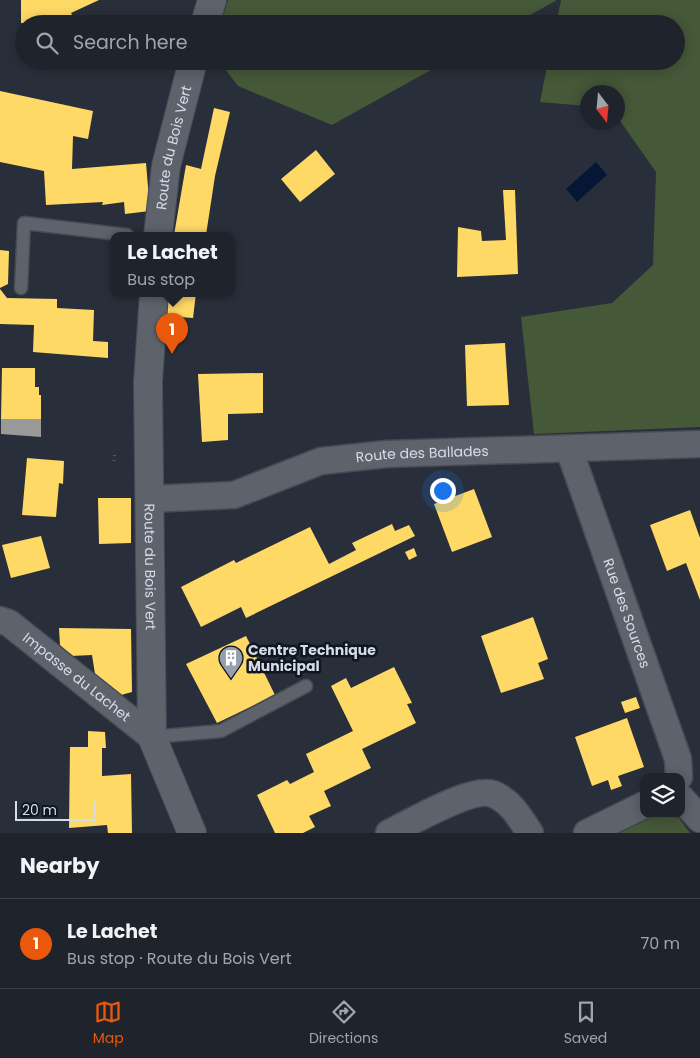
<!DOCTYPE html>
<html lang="en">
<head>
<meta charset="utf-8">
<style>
	:root { --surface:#1f232c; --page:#272b34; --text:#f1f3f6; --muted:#a1a4a9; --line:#3c4048; --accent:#ea580c }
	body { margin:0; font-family:Poppins,sans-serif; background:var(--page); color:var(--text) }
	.controls { position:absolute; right:15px; bottom:15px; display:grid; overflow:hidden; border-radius:10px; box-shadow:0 2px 12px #0003 }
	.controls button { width:45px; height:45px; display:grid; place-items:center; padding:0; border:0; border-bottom:1px solid var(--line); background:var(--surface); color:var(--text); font:25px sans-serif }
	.compass { position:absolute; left:580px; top:85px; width:45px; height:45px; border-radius:50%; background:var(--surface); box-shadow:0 2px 12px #0003; rotate:164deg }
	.scale { position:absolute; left:15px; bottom:12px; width:81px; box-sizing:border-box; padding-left:5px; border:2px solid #d4dcea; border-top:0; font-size:14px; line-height:18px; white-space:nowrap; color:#d4dcea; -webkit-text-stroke:4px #10161f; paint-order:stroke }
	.you { position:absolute; left:442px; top:490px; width:18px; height:18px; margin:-12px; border:4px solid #fff; border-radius:50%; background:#1a73e8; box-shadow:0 0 0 8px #1a73e833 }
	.badge { display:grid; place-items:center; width:32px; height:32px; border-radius:50%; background:var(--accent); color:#fff; font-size:16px; font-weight:700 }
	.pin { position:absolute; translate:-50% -41px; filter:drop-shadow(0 1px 2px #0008) }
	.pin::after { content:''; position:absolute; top:26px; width:18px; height:15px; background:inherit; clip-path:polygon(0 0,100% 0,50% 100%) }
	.popup { position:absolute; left:110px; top:232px; width:125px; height:65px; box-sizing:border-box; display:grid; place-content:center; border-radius:10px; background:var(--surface); filter:drop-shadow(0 1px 4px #0005); font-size:16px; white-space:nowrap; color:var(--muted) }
	.popup b { font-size:19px; color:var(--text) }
	.popup::after { content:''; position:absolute; left:50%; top:100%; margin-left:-10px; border:10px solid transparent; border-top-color:var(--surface) }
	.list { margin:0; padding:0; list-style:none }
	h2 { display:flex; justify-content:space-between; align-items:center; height:65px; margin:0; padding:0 20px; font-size:21px }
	h2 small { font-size:16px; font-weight:400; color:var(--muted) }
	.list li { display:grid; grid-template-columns:32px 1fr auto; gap:15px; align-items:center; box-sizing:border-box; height:90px; padding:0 20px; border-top:1px solid var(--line) }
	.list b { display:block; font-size:19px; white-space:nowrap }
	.list p { margin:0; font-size:16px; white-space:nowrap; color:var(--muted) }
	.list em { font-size:16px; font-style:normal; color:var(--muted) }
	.icon { flex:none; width:28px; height:28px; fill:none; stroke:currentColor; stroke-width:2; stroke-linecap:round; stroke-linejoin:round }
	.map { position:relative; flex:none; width:700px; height:833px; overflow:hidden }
	.search { position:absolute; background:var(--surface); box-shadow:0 2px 12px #0003; left:15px; right:15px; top:15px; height:55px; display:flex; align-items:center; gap:12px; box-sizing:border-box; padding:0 18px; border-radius:28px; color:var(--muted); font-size:19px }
	.sheet { height:155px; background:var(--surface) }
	nav { display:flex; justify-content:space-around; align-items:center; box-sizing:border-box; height:70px; border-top:1px solid var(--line); background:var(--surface); font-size:14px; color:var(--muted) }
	nav a { display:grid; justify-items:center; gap:2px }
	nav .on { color:var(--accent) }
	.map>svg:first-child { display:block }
	.green { fill:#455838 }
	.water { fill:#061635 }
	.homes { fill:#ffd966 }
	.industry { fill:#999 }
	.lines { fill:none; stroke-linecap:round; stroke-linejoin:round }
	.service-casing { stroke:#454b55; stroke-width:15 }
	.minor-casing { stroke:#454b55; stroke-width:29 }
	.tertiary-casing { stroke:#454b55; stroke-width:30 }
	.path { stroke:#5b5f67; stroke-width:3; stroke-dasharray:1 4; stroke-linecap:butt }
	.service { stroke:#5d626b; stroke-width:12 }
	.minor { stroke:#5d626b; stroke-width:26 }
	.tertiary { stroke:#5d626b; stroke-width:28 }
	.labels { text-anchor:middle; stroke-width:5; stroke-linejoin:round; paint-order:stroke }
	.street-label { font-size:14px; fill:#d4dcea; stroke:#10161f }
	.poi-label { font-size:14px; font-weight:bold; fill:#d4dcea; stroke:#10161f; text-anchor:start }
</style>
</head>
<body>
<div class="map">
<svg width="700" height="833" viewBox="0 0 700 833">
	<rect width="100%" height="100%" fill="#292f3a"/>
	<path class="green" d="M 228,0 L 557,0 L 514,24 L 221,24 Z
		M 561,0 L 700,0 L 700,427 L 534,434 L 521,317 L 612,303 L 653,265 L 656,172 L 618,118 L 618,92 L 588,92 L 587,106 L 540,102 L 548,61 L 676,61 L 676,24 L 556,24 Z
		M 219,61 L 447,61 L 332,125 L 238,86 Z
		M 653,817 L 678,817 L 690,833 L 619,833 Z"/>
	<path class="water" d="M 596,162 L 607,175 L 577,202 L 566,189 Z"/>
	<path class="homes" d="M 21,0 L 99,0 L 71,13 L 75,21 L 69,24 L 21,23 Z
		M 0,91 L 93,111 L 88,139 L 73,136 L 72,169 L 146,163 L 150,211 L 125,214 L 124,202 L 102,205 L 103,202 L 46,205 L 44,171 L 0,162 Z
		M 214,108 L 230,112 L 215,176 L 206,235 L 174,235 L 186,165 L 201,169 Z
		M 316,150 L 335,174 L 300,202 L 281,179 Z
		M 503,190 L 515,190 L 518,274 L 457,277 L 458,227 L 481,231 L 482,241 L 506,240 Z
		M 0,250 L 9,251 L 8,284 L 0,288 Z
		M 0,289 L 7,298 L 57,299 L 57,308 L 94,310 L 93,341 L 108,342 L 108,358 L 33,352 L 34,325 L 0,324 Z
		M 168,293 L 196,293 L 193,318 L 166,316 Z
		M 505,343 L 509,405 L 467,406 L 465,345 Z
		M 2,368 L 35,368 L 35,387 L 39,387 L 39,395 L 41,395 L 41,419 L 1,419 Z
		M 263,373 L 263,413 L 228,414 L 228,440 L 202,442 L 198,374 Z
		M 27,458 L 64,461 L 63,484 L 59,483 L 56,517 L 22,515 Z
		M 474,489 L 492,537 L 452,552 L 434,504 Z
		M 98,498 L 131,498 L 131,543 L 99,544 Z
		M 690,510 L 700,538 L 700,600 L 686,563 L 667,571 L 650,525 Z
		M 392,524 L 395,531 L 409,525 L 415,536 L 246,618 L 241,607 L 201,627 L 181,587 L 234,560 L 236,563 L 310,527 L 329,564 L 356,550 L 352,543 Z
		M 41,536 L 50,568 L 11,578 L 2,545 Z
		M 414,548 L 417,556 L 409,560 L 405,552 Z
		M 533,617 L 548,659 L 538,663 L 544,679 L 501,693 L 481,636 Z
		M 59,628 L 131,629 L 132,692 L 121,695 L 95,674 L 92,655 L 71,656 L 60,645 Z
		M 246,636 L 275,695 L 217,723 L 186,664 Z
		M 394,667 L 412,703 L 407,704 L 416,723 L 362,749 L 371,768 L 324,791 L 331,806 L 309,816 L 315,827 L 303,833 L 275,833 L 257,795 L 287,780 L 290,784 L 314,772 L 306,754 L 353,731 L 331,686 L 346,678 L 351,688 Z
		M 636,697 L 640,708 L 625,713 L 621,702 Z
		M 627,718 L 644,767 L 618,776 L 622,786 L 611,790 L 608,780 L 592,786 L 575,737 Z
		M 88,731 L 105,732 L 106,748 L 102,748 L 102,776 L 131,774 L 132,833 L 108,833 L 107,825 L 69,828 L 70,747 L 88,747 Z"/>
	<path class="industry" d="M 1,419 L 41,419 L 41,437 L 1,434 Z"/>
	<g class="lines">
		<defs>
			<path id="service" d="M 21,288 L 24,223 L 127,235
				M 152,737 L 221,731 L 306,686"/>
			<g id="minor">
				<path id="s1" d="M 569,449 L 678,759 L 679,777"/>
				<path id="s2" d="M 150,499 L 234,495 L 321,461 L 387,454 L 700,444"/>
				<path id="s3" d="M 0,620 L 9,623 L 152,737"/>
				<path d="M 681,798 L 700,819"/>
				<path d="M 389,833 C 410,823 472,786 493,794 C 511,801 520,818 530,833"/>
				<path d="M 587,833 L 644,805"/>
			</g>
			<g id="tertiary">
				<path d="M 205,24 L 212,0"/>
				<path id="s4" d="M 158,235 L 166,166 L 193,61"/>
				<path id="s5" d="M 154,293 L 148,382 L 152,737 L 192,833"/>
			</g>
		</defs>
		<use href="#service" class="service-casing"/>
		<use href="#minor" class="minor-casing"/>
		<use href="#tertiary" class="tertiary-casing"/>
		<path class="path" d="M 114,461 L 115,451"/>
		<use href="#service" class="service"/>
		<use href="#minor" class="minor"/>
		<use href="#tertiary" class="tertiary"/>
	</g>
	<defs>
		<symbol id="building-pin" viewBox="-11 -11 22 30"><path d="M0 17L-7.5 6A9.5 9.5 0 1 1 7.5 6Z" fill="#989fac" stroke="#10161f"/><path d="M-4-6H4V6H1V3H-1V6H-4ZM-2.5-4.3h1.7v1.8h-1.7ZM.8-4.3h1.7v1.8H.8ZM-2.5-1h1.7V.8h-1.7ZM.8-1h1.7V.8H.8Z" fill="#fff"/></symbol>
	</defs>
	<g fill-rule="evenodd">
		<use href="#building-pin" x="217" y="644" width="28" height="38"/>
	</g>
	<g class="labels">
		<g class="street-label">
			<text dy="5" stroke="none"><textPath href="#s4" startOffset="89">Route du Bois Vert</textPath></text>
			<text dy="5" stroke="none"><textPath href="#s2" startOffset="279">Route des Ballades</textPath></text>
			<text dy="5" stroke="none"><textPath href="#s5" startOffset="274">Route du Bois Vert</textPath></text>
			<text dy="5" stroke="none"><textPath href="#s1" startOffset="174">Rue des Sources</textPath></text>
			<text dy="5" stroke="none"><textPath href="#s3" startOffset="96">Impasse du Lachet</textPath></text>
		</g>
		<g class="poi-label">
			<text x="248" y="655">Centre Technique<tspan x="248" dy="16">Municipal</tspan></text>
		</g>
	</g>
</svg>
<div class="controls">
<button><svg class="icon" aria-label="layers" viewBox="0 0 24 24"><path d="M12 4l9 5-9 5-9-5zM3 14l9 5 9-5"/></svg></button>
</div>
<svg class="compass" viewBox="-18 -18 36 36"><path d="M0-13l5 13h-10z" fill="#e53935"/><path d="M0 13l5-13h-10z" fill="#a1a4a9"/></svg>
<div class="scale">20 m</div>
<div class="you"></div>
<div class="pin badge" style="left:172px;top:354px">1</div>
<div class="popup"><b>Le Lachet</b>Bus stop</div>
<div class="search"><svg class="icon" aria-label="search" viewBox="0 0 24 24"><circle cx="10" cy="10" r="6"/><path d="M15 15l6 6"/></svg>Search here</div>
</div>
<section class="sheet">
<h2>Nearby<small></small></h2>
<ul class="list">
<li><span class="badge">1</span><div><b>Le Lachet</b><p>Bus stop · Route du Bois Vert</p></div><em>70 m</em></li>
</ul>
</section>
<nav>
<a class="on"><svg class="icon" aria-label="map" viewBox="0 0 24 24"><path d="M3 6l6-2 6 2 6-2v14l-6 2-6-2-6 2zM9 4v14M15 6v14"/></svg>Map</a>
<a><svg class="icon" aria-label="directions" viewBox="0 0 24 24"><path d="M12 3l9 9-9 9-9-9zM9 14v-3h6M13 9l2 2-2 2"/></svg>Directions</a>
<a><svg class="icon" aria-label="saved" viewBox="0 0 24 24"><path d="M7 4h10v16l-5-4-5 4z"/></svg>Saved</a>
</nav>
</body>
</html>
